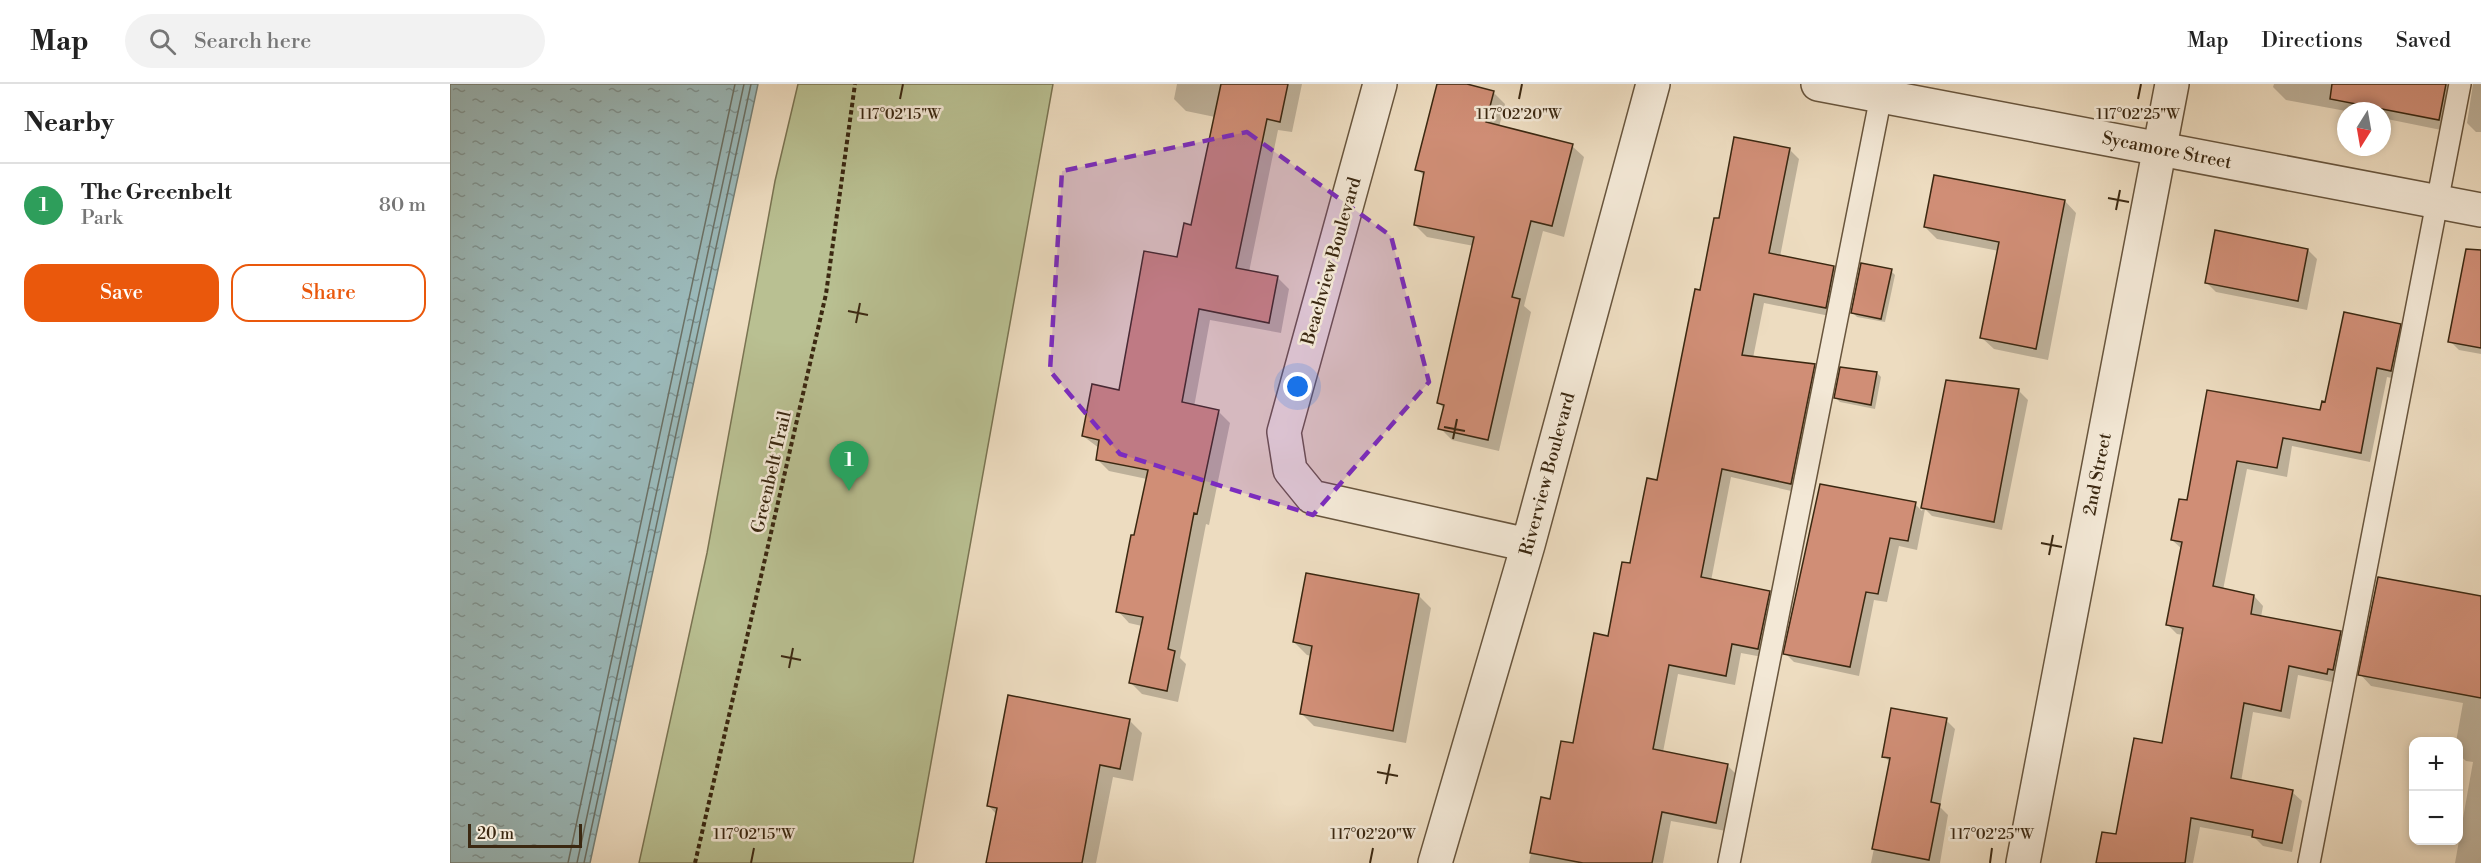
<!DOCTYPE html>
<html lang="en">
<head>
<meta charset="utf-8">
<style>
	:root { --surface:#fff; --page:#f2f2f2; --text:#222; --muted:#767676; --line:#e0e0e0; --accent:#ea580c }
	body { margin:0; font-family:"Libre Bodoni",serif; background:var(--page); color:var(--text) }
	.controls { position:absolute; right:18px; bottom:18px; display:grid; overflow:hidden; border-radius:12px; box-shadow:0 3px 9px #0003 }
	.controls button { width:54px; height:54px; display:grid; place-items:center; padding:0; border:0; border-bottom:2px solid var(--line); background:var(--surface); color:var(--text); font:30px sans-serif }
	.compass { position:absolute; left:1887px; top:18px; width:54px; height:54px; border-radius:50%; background:var(--surface); box-shadow:0 3px 9px #0003; rotate:191deg }
	.scale { position:absolute; left:18px; bottom:15px; width:114px; box-sizing:border-box; padding-left:6px; border:3px solid #3b2811; border-top:0; font-size:16px; line-height:21px; white-space:nowrap; color:#3b2811; -webkit-text-stroke:4px #f3e8d6; paint-order:stroke }
	.you { position:absolute; left:848px; top:303px; width:21px; height:21px; margin:-15px; border:4px solid #fff; border-radius:50%; background:#1a73e8; box-shadow:0 0 0 9px #1a73e833 }
	.badge { display:grid; place-items:center; width:39px; height:39px; border-radius:50%; background:var(--accent); color:#fff; font-size:20px; font-weight:700 }
	.pin { position:absolute; translate:-50% -50px; filter:drop-shadow(0 2px 3px #0008) }
	.pin::after { content:''; position:absolute; top:32px; width:21px; height:18px; background:inherit; clip-path:polygon(0 0,100% 0,50% 100%) }
	.list { margin:0; padding:0; list-style:none }
	h2 { display:flex; justify-content:space-between; align-items:center; height:78px; margin:0; padding:0 24px; font-size:26px }
	h2 small { font-size:20px; font-weight:400; color:var(--muted) }
	.list li { display:grid; grid-template-columns:39px 1fr auto; gap:18px; align-items:center; box-sizing:border-box; height:84px; padding:0 24px; border-top:2px solid var(--line) }
	.list b { display:block; font-size:22px; white-space:nowrap }
	.list p { margin:0; font-size:20px; white-space:nowrap; color:var(--muted) }
	.list em { font-size:20px; font-style:normal; color:var(--muted) }
	.actions { display:flex; gap:12px; padding:18px 24px }
	.actions a { flex:1; padding:14px 0; border:2px solid var(--accent); border-radius:18px; text-align:center; font-size:21px; color:var(--accent) }
	.actions .main { background:var(--accent); color:#fff }
	.icon { flex:none; width:33px; height:33px; fill:none; stroke:currentColor; stroke-width:2; stroke-linecap:round; stroke-linejoin:round }
	.map { position:relative; flex:none; width:2031px; height:779px; overflow:hidden }
	header { display:flex; align-items:center; gap:36px; box-sizing:border-box; height:84px; padding:0 30px; background:var(--surface); border-bottom:2px solid var(--line) }
	header strong { font-size:28px }
	nav { display:flex; gap:33px; margin-inline-start:auto; font-size:21px }
	.search { width:420px; height:54px; background:var(--page); display:flex; align-items:center; gap:15px; box-sizing:border-box; padding:0 21px; border-radius:33px; color:var(--muted); font-size:22px }
	main { display:flex }
	aside { flex:1; background:var(--surface) }
	.map>svg:first-child { display:block }
	.park { fill:#b9c092; stroke:#7a7452; stroke-width:1.5 }
	.water { fill:url(#water-ripples); stroke:#758077; stroke-width:1.5 }
	.shadow { fill:#0003 }
	.lines { fill:none; stroke-linecap:round; stroke-linejoin:round }
	.shore { stroke:#6b7166; stroke-width:1.5 }
	.building { fill:#d08e76; stroke:#3b2811; stroke-width:1.5 }
	.service-casing { stroke:#68553d; stroke-width:24 }
	.minor-casing { stroke:#68553d; stroke-width:36 }
	.tertiary-casing { stroke:#68553d; stroke-width:36 }
	.path { stroke:#3b2811; stroke-width:4; stroke-dasharray:4.5 3; stroke-linecap:butt }
	.service { stroke:#f3e8d6; stroke-width:21 }
	.minor { stroke:#f3e8d6; stroke-width:33 }
	.tertiary { stroke:#f3e8d6; stroke-width:33 }
	.marked { fill:#7b2cbf; fill-opacity:0.2; stroke:#7b2cbf; stroke-width:4.5; stroke-dasharray:12 8; stroke-linejoin:round }
	.ticks { fill:none; stroke:#3b2811; stroke-width:2 }
	.labels { text-anchor:middle; stroke-width:5; stroke-linejoin:round; paint-order:stroke }
	.street-label { font-size:18px; fill:#3b2811; stroke:#f3e8d6 }
	.ticks-label { font-size:15px; text-anchor:middle; fill:#3b2811; stroke:#f3e8d6; stroke-width:5; stroke-linejoin:round; paint-order:stroke }
</style>
</head>
<body>
<header>
<strong>Map</strong>
<div class="search"><svg class="icon" aria-label="search" viewBox="0 0 24 24"><circle cx="10" cy="10" r="6"/><path d="M15 15l6 6"/></svg>Search here</div>
<nav><a>Map</a><a>Directions</a><a>Saved</a></nav>
</header>
<main>
<aside>
<h2>Nearby<small></small></h2>
<ul class="list">
<li><span class="badge" style="background:#2e9e5b">1</span><div><b>The Greenbelt</b><p>Park</p></div><em>80 m</em></li>
</ul>
<div class="actions"><a class="main">Save</a><a>Share</a></div>
</aside>
<div class="map">
<svg width="2031" height="779" viewBox="0 0 2031 779">
	<defs>
		<pattern id="water-ripples" width="26" height="14" patternUnits="userSpaceOnUse" patternTransform="scale(1.5)"><rect width="26" height="14" fill="#9bbabb"/><path d="M2 4q2-2 4 0t4 0M15 11q2-2 4 0t4 0" fill="none" stroke="#809797"/></pattern>
	</defs>
	<rect width="100%" height="100%" fill="#eddcc0"/>
	<filter id="stains"><feTurbulence type="fractalNoise" baseFrequency=".00333" numOctaves="4"/><feColorMatrix values="0 0 0 0 .2 0 0 0 0 .09 0 0 0 0 .02 0 0 0 .5 -.17"/></filter>
	<radialGradient id="worn" r=".72"><stop offset=".6" stop-color="#630" stop-opacity="0"/><stop offset="1" stop-color="#630" stop-opacity=".3"/></radialGradient>
	<path class="park" d="M 348,0 L 603,0 L 463,779 L 189,779 L 257,469 L 325,97 Z"/>
	<path class="water" d="M 0,0 L 308,0 L 140,779 L 0,779 Z"/>
	<path class="shadow" d="M 727,0 L 852,0 L 842,48 L 828,46 L 799,188 L 827,193 L 839,205 L 831,249 L 760,236 L 744,323 L 768,327 L 780,339 L 759,441 L 756,440 L 730,574 L 736,580 L 728,618 L 692,610 L 681,599 L 692,542 L 679,539 L 668,527 L 697,395 L 659,387 L 647,375 L 649,364 L 633,352 L 670,307 L 742,143 L 765,33 L 736,27 L 724,15 Z
		M 989,0 L 1010,0 L 1043,8 L 1055,20 L 1049,43 L 1122,62 L 1134,73 L 1114,153 L 1093,147 L 1074,222 L 1081,228 L 1049,367 L 1002,356 L 990,344 L 994,325 L 989,319 L 1024,162 L 977,153 L 965,141 L 975,93 L 967,85 Z
		M 1824,0 L 2011,0 L 2001,48 L 1932,34 L 1932,27 L 1896,27 L 1836,16 L 1823,3 Z
		M 2023,0 L 2031,0 L 2031,48 L 2026,48 L 2017,39 Z
		M 1339,65 L 1349,75 L 1330,173 L 1384,183 L 1393,193 L 1385,233 L 1314,219 L 1303,274 L 1364,281 L 1374,291 L 1350,409 L 1281,393 L 1261,497 L 1319,508 L 1329,518 L 1318,574 L 1291,569 L 1285,601 L 1228,590 L 1213,668 L 1277,681 L 1287,691 L 1276,747 L 1221,737 L 1213,779 L 1079,779 L 1092,715 L 1101,717 L 1124,661 L 1208,397 L 1270,136 Z
		M 1485,92 L 1615,117 L 1626,129 L 1598,276 L 1544,265 L 1532,254 L 1549,167 L 1487,155 L 1475,143 Z
		M 1858,166 L 1867,175 L 1857,226 L 1766,208 L 1757,199 Z
		M 1441,187 L 1445,191 L 1435,238 L 1407,233 L 1403,229 Z
		M 2031,200 L 2031,270 L 2009,266 L 2000,257 Z
		M 1950,241 L 1959,251 L 1951,296 L 1937,293 L 1920,378 L 1842,362 L 1837,393 L 1797,385 L 1773,506 L 1804,512 L 1813,522 L 1811,533 L 1890,549 L 1900,558 L 1887,599 L 1848,591 L 1840,635 L 1803,628 L 1791,698 L 1842,708 L 1852,717 L 1842,768 L 1813,762 L 1804,753 L 1750,743 L 1743,779 L 1647,779 L 1667,752 L 1713,661 L 1733,551 L 1727,550 L 1717,540 L 1732,465 L 1722,456 L 1738,418 L 1758,308 L 1871,328 L 1876,320 Z
		M 1427,289 L 1431,293 L 1425,325 L 1390,318 L 1386,314 Z
		M 1497,298 L 1569,307 L 1578,316 L 1552,446 L 1482,432 L 1475,425 L 1467,466 L 1449,462 L 1437,518 L 1424,516 L 1409,592 L 1344,578 L 1335,569 L 1465,420 L 1472,427 Z
		M 968,511 L 981,524 L 956,659 L 864,642 L 851,629 L 862,572 L 857,571 L 844,558 Z
		M 2031,513 L 2031,779 L 2005,779 L 2023,678 L 2016,677 L 2008,670 L 2008,658 L 2006,658 L 2013,619 L 1921,602 L 1910,590 Z
		M 679,636 L 692,649 L 683,697 L 663,693 L 646,779 L 537,779 L 547,731 L 538,721 Z
		M 1496,636 L 1505,645 L 1490,723 L 1498,731 L 1490,779 L 1421,779 L 1441,679 L 1434,672 Z"/>
	<g class="lines">
		<path class="shore" d="M 118,779 L 285,0
			M 127,779 L 294,0
			M 134,779 L 301,0"/>
	</g>
	<path class="building" d="M 771,0 L 838,0 L 830,38 L 817,35 L 786,184 L 828,192 L 819,239 L 749,225 L 732,318 L 769,326 L 747,430 L 744,429 L 718,565 L 725,567 L 717,607 L 679,599 L 693,533 L 666,528 L 681,451 L 684,451 L 698,386 L 646,376 L 649,356 L 632,352 L 642,300 L 669,306 L 694,167 L 727,173 L 734,139 L 741,141 Z
		M 987,0 L 1017,0 L 1044,7 L 1036,38 L 1123,60 L 1102,142 L 1081,137 L 1062,213 L 1070,215 L 1038,356 L 988,345 L 994,321 L 987,319 L 1024,153 L 964,141 L 974,88 L 965,86 Z
		M 1882,0 L 1996,0 L 1989,36 L 1880,15 Z
		M 1284,53 L 1340,64 L 1319,169 L 1384,182 L 1376,224 L 1304,210 L 1292,271 L 1365,280 L 1341,400 L 1272,385 L 1251,493 L 1320,507 L 1308,565 L 1282,560 L 1276,592 L 1219,581 L 1203,665 L 1278,680 L 1266,739 L 1212,728 L 1202,779 L 1133,779 L 1080,769 L 1091,713 L 1100,715 L 1111,657 L 1123,659 L 1144,549 L 1158,552 L 1172,478 L 1180,479 L 1197,394 L 1207,396 L 1245,205 L 1250,206 L 1264,134 L 1269,134 Z
		M 1484,91 L 1615,116 L 1586,265 L 1530,254 L 1549,158 L 1474,143 Z
		M 1765,146 L 1858,165 L 1848,217 L 1755,199 Z
		M 2016,165 L 2031,166 L 2031,264 L 1998,258 Z
		M 1411,179 L 1442,185 L 1431,235 L 1401,229 Z
		M 1894,228 L 1951,240 L 1941,287 L 1927,284 L 1911,369 L 1833,354 L 1827,384 L 1787,377 L 1763,502 L 1804,511 L 1801,530 L 1891,547 L 1883,586 L 1878,585 L 1877,590 L 1839,582 L 1831,627 L 1794,619 L 1781,694 L 1843,706 L 1832,759 L 1802,753 L 1803,746 L 1741,734 L 1735,779 L 1646,779 L 1652,748 L 1666,750 L 1684,654 L 1712,659 L 1733,544 L 1716,541 L 1732,458 L 1721,456 L 1729,415 L 1737,416 L 1757,306 L 1870,326 L 1872,317 L 1875,318 Z
		M 1390,283 L 1427,288 L 1421,321 L 1384,314 Z
		M 1496,296 L 1569,305 L 1544,438 L 1471,424 Z
		M 1370,400 L 1466,418 L 1458,457 L 1440,454 L 1428,510 L 1416,508 L 1400,583 L 1333,570 Z
		M 856,489 L 969,510 L 943,647 L 850,630 L 862,562 L 843,558 Z
		M 1928,493 L 2031,512 L 2031,614 L 1908,591 Z
		M 558,611 L 680,635 L 670,685 L 650,681 L 632,779 L 536,779 L 547,724 L 537,722 Z
		M 1441,624 L 1497,634 L 1481,718 L 1490,720 L 1479,776 L 1422,765 L 1440,674 L 1432,673 Z"/>
	<g class="lines">
		<defs>
			<path id="service" d="M 1279,779 L 1431,12
				M 1859,779 L 2010,0"/>
			<path id="minor" d="M 930,0 L 834,348 L 840,386 L 862,413 L 1078,461
				M 1368,0 L 2031,126
				M 985,779 L 1078,461 L 1203,0"/>
			<path id="tertiary" d="M 1573,779 L 1722,0"/>
		</defs>
		<use href="#service" class="service-casing"/>
		<use href="#minor" class="minor-casing"/>
		<use href="#tertiary" class="tertiary-casing"/>
		<path class="path" d="M 245,779 L 376,210 L 405,0"/>
		<use href="#service" class="service"/>
		<use href="#minor" class="minor"/>
		<use href="#tertiary" class="tertiary"/>
	</g>
	<path class="marked" d="M 797,48 L 941,152 L 979,298 L 863,431 L 670,370 L 600,287 L 612,87 Z"/>
	<path class="ticks" d="M 450,15 L 453,0M 1069,15 L 1072,0M 1688,15 L 1691,0M 1658,114 L 1679,118M 1666,126 L 1670,106M 398,227 L 418,231M 406,239 L 410,219M 994,343 L 1015,347M 1003,355 L 1007,335M 1591,459 L 1612,463M 1599,471 L 1603,451M 331,572 L 351,576M 339,584 L 343,564M 927,688 L 948,692M 936,700 L 940,680M 301,779 L 304,764M 920,779 L 923,764M 1540,779 L 1542,764"/>
	<g class="labels">
		<g class="street-label">
			<text transform="translate(1717 66) rotate(11)" y="6">Sycamore Street</text>
			<text transform="translate(881 177) rotate(-74)" y="6">Beachview Boulevard</text>
			<text transform="translate(321 388) rotate(-77)" y="6">Greenbelt Trail</text>
			<text transform="translate(1097 390) rotate(-75)" y="6">Riverview Boulevard</text>
			<text transform="translate(1647 390) rotate(-79)" y="6">2nd Street</text>
		</g>
	</g>
	<g class="ticks-label">
		<text x="450" y="35">117°02'15"W</text>
		<text x="1069" y="35">117°02'20"W</text>
		<text x="1688" y="35">117°02'25"W</text>
		<text x="304" y="755">117°02'15"W</text>
		<text x="923" y="755">117°02'20"W</text>
		<text x="1542" y="755">117°02'25"W</text>
	</g>
	<rect width="100%" height="100%" filter="url(#stains)"/>
	<rect width="100%" height="100%" fill="url(#worn)"/>
</svg>
<div class="controls">
<button>+</button>
<button>−</button>
</div>
<svg class="compass" viewBox="-18 -18 36 36"><path d="M0-13l5 13h-10z" fill="#e53935"/><path d="M0 13l5-13h-10z" fill="#767676"/></svg>
<div class="scale">20 m</div>
<div class="you"></div>
<div class="pin badge" style="left:399px;top:407px;background:#2e9e5b">1</div>
</div>
</main>
</body>
</html>
